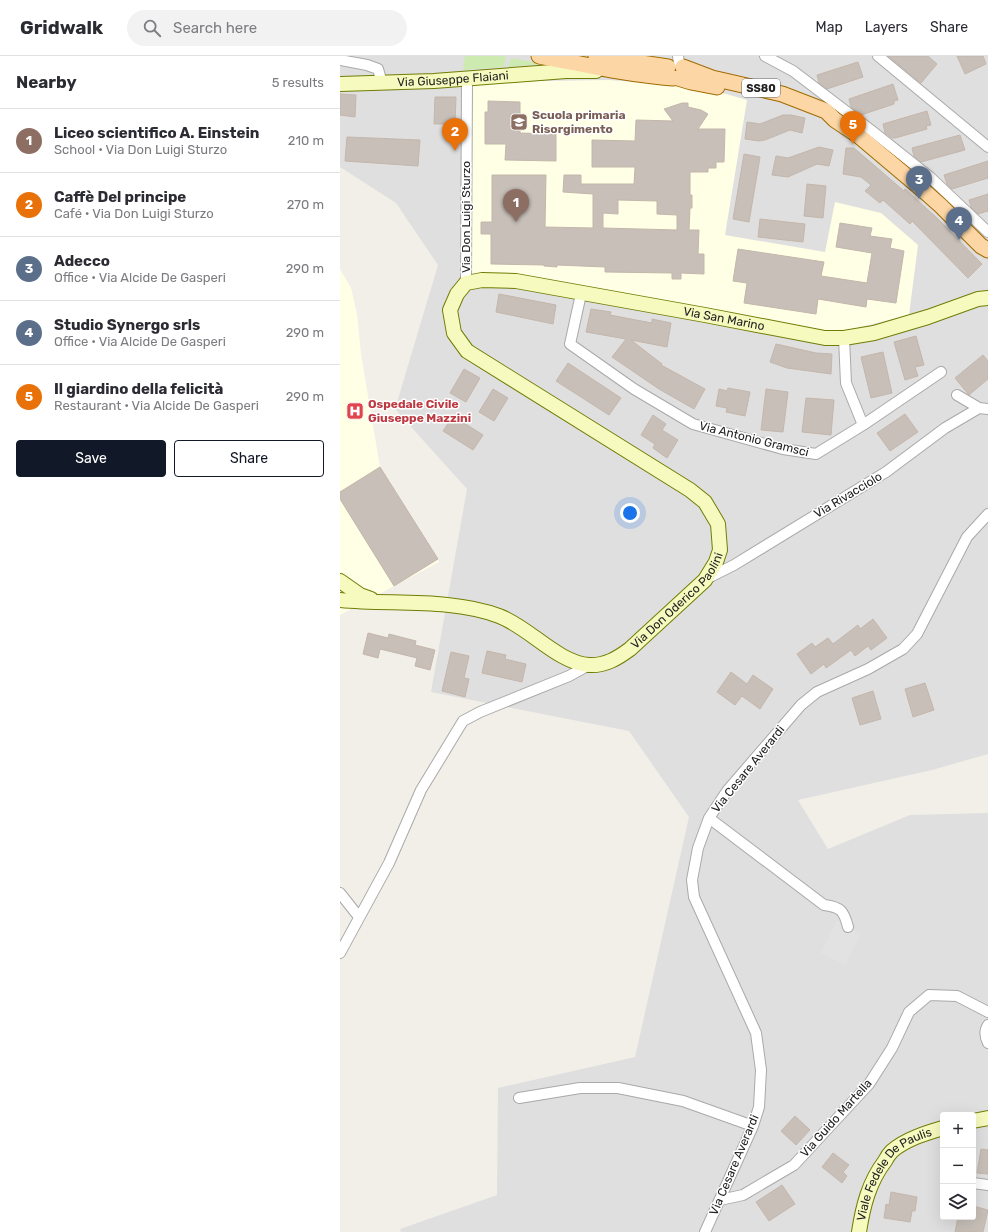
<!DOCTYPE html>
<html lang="en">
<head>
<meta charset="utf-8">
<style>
	:root { --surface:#fff; --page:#f2f2f3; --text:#2b2b33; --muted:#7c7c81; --line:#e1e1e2; --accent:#111827 }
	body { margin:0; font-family:Rubik,sans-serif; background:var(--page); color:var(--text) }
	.controls { position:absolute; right:12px; bottom:12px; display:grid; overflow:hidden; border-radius:4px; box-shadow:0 4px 16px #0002 }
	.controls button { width:36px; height:36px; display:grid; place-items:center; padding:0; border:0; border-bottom:1px solid var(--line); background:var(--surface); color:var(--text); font:20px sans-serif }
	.you { position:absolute; left:290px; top:457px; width:14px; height:14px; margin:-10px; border:3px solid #fff; border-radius:50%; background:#1a73e8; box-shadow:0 0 0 6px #1a73e833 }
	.badge { display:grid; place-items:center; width:26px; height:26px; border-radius:50%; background:var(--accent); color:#fff; font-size:13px; font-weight:700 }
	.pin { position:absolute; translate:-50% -33px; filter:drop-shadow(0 1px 2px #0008) }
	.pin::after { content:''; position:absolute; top:21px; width:14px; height:12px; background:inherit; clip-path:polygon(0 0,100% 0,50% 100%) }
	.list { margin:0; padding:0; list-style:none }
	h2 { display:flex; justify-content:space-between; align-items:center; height:52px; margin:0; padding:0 16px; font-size:17px }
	h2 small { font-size:13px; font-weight:400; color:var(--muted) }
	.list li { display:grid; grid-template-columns:26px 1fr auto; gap:12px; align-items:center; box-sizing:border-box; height:64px; padding:0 16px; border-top:1px solid var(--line) }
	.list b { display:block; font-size:15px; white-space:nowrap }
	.list p { margin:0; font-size:13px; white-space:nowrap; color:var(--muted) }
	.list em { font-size:13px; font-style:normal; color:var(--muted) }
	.actions { display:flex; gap:8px; padding:12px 16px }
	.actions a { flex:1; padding:9px 0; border:1px solid var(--accent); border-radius:4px; text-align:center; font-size:14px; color:var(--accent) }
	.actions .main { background:var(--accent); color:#fff }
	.icon { flex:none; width:22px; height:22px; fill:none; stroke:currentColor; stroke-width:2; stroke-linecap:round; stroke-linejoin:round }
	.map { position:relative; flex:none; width:648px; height:1176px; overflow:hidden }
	header { display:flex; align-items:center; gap:24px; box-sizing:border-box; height:56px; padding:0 20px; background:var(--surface); border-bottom:1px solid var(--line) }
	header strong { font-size:19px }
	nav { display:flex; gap:22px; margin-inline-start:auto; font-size:14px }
	.search { width:280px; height:36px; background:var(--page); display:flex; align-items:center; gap:10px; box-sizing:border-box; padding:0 14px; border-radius:22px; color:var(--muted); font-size:15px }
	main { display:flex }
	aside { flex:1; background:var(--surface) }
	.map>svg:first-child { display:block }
	.residential { fill:#e0dfdf; fill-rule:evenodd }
	.education { fill:#ffffe5 }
	.grass { fill:#cdebb0 }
	.parking { fill:#e2e2e2 }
	.building { fill:#c7bfb8; stroke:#c4b6ab; fill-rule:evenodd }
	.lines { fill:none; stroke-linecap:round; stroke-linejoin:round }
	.street-casing { stroke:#a9a9a9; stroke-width:12 }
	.secondary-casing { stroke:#707d05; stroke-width:16 }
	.primary-casing { stroke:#a06b00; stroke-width:17 }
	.street { stroke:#fff; stroke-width:10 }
	.secondary { stroke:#f7fabf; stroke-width:14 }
	.primary { stroke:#fcd6a4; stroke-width:15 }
	.labels { text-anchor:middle; stroke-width:3; stroke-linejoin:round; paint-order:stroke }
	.shield { fill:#fff; stroke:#646464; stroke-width:1 }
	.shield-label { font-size:11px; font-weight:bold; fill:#222 }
	.street-label { font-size:12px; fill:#222; stroke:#fff }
	.education-label { font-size:12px; font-weight:bold; fill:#785e54; stroke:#fff; text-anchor:start }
	.health-label { font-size:12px; font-weight:bold; fill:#be3a42; stroke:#fff; text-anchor:start }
</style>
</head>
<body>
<header>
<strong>Gridwalk</strong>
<div class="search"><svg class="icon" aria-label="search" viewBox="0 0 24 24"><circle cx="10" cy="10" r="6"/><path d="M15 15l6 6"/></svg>Search here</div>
<nav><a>Map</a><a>Layers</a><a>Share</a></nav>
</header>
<main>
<aside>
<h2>Nearby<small>5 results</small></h2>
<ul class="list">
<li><span class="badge" style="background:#8d6e63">1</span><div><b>Liceo scientifico A. Einstein</b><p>School · Via Don Luigi Sturzo</p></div><em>210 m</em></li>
<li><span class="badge" style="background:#e8710a">2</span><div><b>Caffè Del principe</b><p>Café · Via Don Luigi Sturzo</p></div><em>270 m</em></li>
<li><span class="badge" style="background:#5c6f8a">3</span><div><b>Adecco</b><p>Office · Via Alcide De Gasperi</p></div><em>290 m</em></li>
<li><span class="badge" style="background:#5c6f8a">4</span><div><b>Studio Synergo srls</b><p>Office · Via Alcide De Gasperi</p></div><em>290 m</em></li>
<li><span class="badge" style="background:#e8710a">5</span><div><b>Il giardino della felicità</b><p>Restaurant · Via Alcide De Gasperi</p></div><em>290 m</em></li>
</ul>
<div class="actions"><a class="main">Save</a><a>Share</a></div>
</aside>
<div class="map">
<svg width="648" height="1176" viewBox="0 0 648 1176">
	<rect width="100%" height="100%" fill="#f2efe9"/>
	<path class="residential" d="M 0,0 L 648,0 L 648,698 L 592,714 L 458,744 L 488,793 L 570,759 L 648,757 L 648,1176 L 61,1176 L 60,1173 L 157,1139 L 158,1032 L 295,1001 L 349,761 L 289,675 L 91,636 L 127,433 L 55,353 L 98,209 L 56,147 L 0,111 ZM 603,1059 L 633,1059 L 633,1161 L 603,1161 Z"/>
	<path class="education" d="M 269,24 L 362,31 L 407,44 L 385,179 L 485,196 L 495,146 L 541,157 L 578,189 L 569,259 L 497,277 L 367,252 L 218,228 L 130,222 L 131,106 L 133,26 Z
		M 0,213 L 11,232 L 17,258 L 21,298 L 40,411 L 99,506 L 0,559 Z"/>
	<path class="grass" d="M 125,0 L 161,0 L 166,1 L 164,11 L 123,14 Z
		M 171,2 L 203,8 L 168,11 Z"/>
	<path class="parking" d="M 497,864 L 521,878 L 505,909 L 481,897 Z"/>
	<path class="building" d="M 548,0 L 588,0 L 597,8 L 581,27 Z
		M 617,0 L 643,0 L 646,8 L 625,18 Z
		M 518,6 L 523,21 L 487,33 L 479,27 L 477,19 Z
		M 553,28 L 558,44 L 554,45 L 554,48 L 521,59 L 511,51 L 509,43 Z
		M 0,38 L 16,39 L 15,61 L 0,59 Z
		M 95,41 L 116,41 L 115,68 L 94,68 Z
		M 148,45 L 180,46 L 180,77 L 216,78 L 216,105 L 165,104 L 166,88 L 145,88 L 145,56 L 148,56 Z
		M 342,47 L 348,47 L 348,51 L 361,54 L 368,58 L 358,73 L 385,73 L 384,106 L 376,106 L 376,112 L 368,112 L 368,116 L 350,116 L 350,139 L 352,139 L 352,152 L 350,152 L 349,174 L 359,174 L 358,198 L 364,198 L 364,218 L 341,217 L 341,223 L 332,223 L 332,217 L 265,216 L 265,211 L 217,209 L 217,211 L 204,210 L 204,209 L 151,208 L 151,178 L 141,178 L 141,166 L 152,166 L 152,119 L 206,119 L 205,171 L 253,172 L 253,138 L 223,136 L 224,119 L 241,119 L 241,128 L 294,128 L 295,111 L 252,111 L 252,84 L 295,85 L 296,64 L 333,65 L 324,53 ZM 278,144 L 317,145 L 317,158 L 337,159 L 337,174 L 263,172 L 263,157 L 278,158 Z
		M 587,55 L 591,69 L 586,70 L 587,73 L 555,82 L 552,82 L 545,77 L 543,68 Z
		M 443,59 L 451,59 L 465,62 L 462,77 L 450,74 L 425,84 L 419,85 L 405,83 L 407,66 L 420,68 Z
		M 620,79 L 625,94 L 581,106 L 574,100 L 572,92 Z
		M 7,81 L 80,84 L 78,110 L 5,105 Z
		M 479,91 L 493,94 L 489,110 L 477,108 L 448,121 L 432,119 L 436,100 L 448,102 Z
		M 506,92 L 514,92 L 564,135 L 565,133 L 597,162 L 642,208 L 628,222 L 572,165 L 570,168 L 543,144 L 540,147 L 525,135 L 531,129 L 521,121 L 503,118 Z
		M 404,98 L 420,101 L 409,166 L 393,163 Z
		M 648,105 L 648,122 L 612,133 L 607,128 L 604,119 Z
		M 467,128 L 486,130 L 483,162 L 464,160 Z
		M 648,138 L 648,155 L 638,158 L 631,151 L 629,144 Z
		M 420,163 L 465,168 L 463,186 L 418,181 Z
		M 500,167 L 532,172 L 530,180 L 552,183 L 550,192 L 564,195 L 556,247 L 527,243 L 526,251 L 478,243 L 476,258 L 404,247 L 407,227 L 393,225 L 398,193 L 484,206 L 481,220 L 527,227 L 532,197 L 496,191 Z
		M 159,238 L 216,249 L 213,268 L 156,256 Z
		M 251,253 L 271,256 L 270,259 L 312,267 L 312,263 L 331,267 L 327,291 L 291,284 L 322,308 L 321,309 L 365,333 L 354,353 L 319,333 L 272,301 L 286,283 L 246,276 Z
		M 576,280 L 584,309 L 575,311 L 578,320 L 565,324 L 554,286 Z
		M 436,288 L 476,297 L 492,298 L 491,318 L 447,312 L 430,306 Z
		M 543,296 L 552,337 L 531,342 L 521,301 Z
		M 643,299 L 648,305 L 648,323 L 629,339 L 615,322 Z
		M 228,307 L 281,342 L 269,359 L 216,325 Z
		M 124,313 L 140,322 L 126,346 L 110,337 Z
		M 388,332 L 410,336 L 405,360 L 386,356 L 387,352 L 376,350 L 379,333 L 387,335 Z
		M 153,333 L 168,342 L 154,365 L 139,356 Z
		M 426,333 L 448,336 L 443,376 L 421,374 Z
		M 466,342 L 494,344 L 491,379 L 462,376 Z
		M 565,358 L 578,376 L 550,395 L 537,377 Z
		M 313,359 L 326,368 L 322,374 L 338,384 L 327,402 L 313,392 L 315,388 L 301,379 Z
		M 113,360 L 143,379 L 133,394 L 103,375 Z
		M 40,411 L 98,503 L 54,530 L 0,443 L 0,436 Z
		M 533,563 L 547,582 L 531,594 L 528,590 L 515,600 L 511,594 L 486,612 L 484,608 L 471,618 L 457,598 L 472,587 L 475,591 L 488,582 L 493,588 L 518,569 L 520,573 Z
		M 28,577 L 48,582 L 49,578 L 76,585 L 75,589 L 95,594 L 90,614 L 75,610 L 77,602 L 40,593 L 38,602 L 23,598 Z
		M 147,595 L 166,599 L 165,603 L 186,608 L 182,626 L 142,617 Z
		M 111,596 L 129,600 L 124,622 L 129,623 L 125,641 L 102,635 Z
		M 391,616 L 407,628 L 413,619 L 433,633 L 420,653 L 402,640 L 395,649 L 377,636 Z
		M 585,627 L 594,654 L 573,661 L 565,633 Z
		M 533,635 L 541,663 L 520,669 L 512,642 Z
		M 455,1060 L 470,1074 L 456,1089 L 441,1075 Z
		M 641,1093 L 648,1094 L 648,1118 L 637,1117 Z
		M 493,1097 L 509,1109 L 503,1116 L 507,1120 L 502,1127 L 482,1111 Z
		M 442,1129 L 455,1148 L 429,1165 L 416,1146 Z
		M 551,1136 L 577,1141 L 575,1155 L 572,1155 L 570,1166 L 544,1162 L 546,1148 L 549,1149 Z
		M 633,1150 L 648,1154 L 643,1176 L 615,1176 L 618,1161 L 633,1161 Z"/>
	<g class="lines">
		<defs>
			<path id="street" d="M 338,0 L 339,7
				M 425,0 L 453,15 L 532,75 L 591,122 L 648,176
				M 538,0 L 648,91
				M 0,4 L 27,9 L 38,13 L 42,27
				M 126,227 L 127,22
				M 241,238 L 230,288 L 294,333 L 353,368 L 443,393 L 476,398 L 523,369 L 601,316
				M 504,282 L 506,327 L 523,369
				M 617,339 L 639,352
				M 366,523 L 394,509 L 546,416 L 605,372 L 639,352 L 648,353
				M 369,762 L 484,849 C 501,851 504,855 508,871
				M 0,837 L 19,861
				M 0,897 L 49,807 L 81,734 L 123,665 L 140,656 L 229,620 L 249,609
				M 648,969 C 644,975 645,981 648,987
				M 179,1042 L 240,1032 L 278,1032 L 343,1045 L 413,1070
				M 633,1127 L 648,1129
				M 380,1144 L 403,1139 L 454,1109 L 529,1028 L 552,992 L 569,956 L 589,939 L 617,940 L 648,956
				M 365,1176 L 413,1070 L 419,1051 L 421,1014 L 416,977 L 354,841 L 352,824 L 358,792 L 369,762 L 387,735 L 461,649 L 477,636 L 528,613 L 563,593 L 577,578 L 627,481 L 648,458"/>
			<g id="secondary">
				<path id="s1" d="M 0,28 L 94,25 L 226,15 L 256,15"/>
				<path d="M 0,525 L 20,539 L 31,543"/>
				<path id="s2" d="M 0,544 C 51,549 111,542 159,560 C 189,571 218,607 249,609 C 265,610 278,602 290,593 L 365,524 L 376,506 L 380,494 L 378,468 L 365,446 L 350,434 L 127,295 L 114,277 L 110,254 L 117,238 L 126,227 L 142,224 L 176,225 L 365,259 L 485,282 L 504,282 L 534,277 L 588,261 L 638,243 L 648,242"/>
				<path d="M 633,1065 L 648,1062"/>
				<path id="s3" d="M 519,1176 C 523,1150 529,1126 545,1105 C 547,1101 550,1097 552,1095 C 566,1083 586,1077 603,1072"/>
			</g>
			<path id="primary" d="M 199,0 C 243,8 288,19 333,22
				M 256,0 L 328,11
				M 343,11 L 372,22 L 442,38 L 486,55 L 495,64 L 519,80 L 583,134 L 601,150 L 641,190 L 648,194
				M 338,22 L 351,26 L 377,31"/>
		</defs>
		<use href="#street" class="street-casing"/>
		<use href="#secondary" class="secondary-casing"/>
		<use href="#primary" class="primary-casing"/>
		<use href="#street" class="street"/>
		<use href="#secondary" class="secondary"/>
		<use href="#primary" class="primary"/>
	</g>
	<defs>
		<symbol id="school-square" viewBox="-11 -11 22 22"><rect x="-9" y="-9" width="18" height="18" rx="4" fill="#8d6e63" stroke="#fff"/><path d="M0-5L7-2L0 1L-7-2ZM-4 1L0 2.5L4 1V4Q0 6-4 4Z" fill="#fff"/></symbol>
		<symbol id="hospital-square" viewBox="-11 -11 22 22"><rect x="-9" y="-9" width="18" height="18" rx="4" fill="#e0444e" stroke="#fff"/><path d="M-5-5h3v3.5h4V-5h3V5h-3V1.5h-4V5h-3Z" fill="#fff"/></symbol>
	</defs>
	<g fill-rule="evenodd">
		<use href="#school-square" x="169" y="56" width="20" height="20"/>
		<use href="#hospital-square" x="5" y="345" width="20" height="20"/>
	</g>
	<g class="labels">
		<rect class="shield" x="402" y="23" width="38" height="18" rx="3"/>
		<g class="shield-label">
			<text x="421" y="36">SS80</text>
		</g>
		<g class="street-label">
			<text dy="4" stroke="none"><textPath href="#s1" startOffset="113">Via Giuseppe Flaiani</textPath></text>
			<text transform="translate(126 161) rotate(-90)" y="4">Via Don Luigi Sturzo</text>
			<text dy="4" stroke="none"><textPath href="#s2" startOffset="1117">Via San Marino</textPath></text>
			<text transform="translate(414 383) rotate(14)" y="4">Via Antonio Gramsci</text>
			<text transform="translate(508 439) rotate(-31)" y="4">Via Rivacciolo</text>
			<text dy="4" stroke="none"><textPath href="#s2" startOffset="377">Via Don Oderico Paolini</textPath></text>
			<text transform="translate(408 713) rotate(-51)" y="4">Via Cesare Averardi</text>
			<text transform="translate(496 1062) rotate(-48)" y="4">Via Guido Martella</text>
			<text transform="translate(394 1109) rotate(-67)" y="4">Via Cesare Averardi</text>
			<text dy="4" stroke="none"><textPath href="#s3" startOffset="72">Viale Fedele De Paulis</textPath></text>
		</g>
		<g class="education-label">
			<text x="192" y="63">Scuola primaria<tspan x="192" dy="14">Risorgimento</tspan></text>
		</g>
		<g class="health-label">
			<text x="28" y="352">Ospedale Civile<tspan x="28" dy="14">Giuseppe Mazzini</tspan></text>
		</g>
	</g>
</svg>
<div class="controls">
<button>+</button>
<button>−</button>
<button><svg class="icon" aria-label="layers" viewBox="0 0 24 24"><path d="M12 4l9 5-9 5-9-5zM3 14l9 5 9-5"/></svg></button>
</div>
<div class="you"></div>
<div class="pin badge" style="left:176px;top:166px;background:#8d6e63">1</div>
<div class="pin badge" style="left:115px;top:95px;background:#e8710a">2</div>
<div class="pin badge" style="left:579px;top:143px;background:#5c6f8a">3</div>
<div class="pin badge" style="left:619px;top:184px;background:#5c6f8a">4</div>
<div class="pin badge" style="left:513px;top:88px;background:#e8710a">5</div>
</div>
</main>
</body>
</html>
